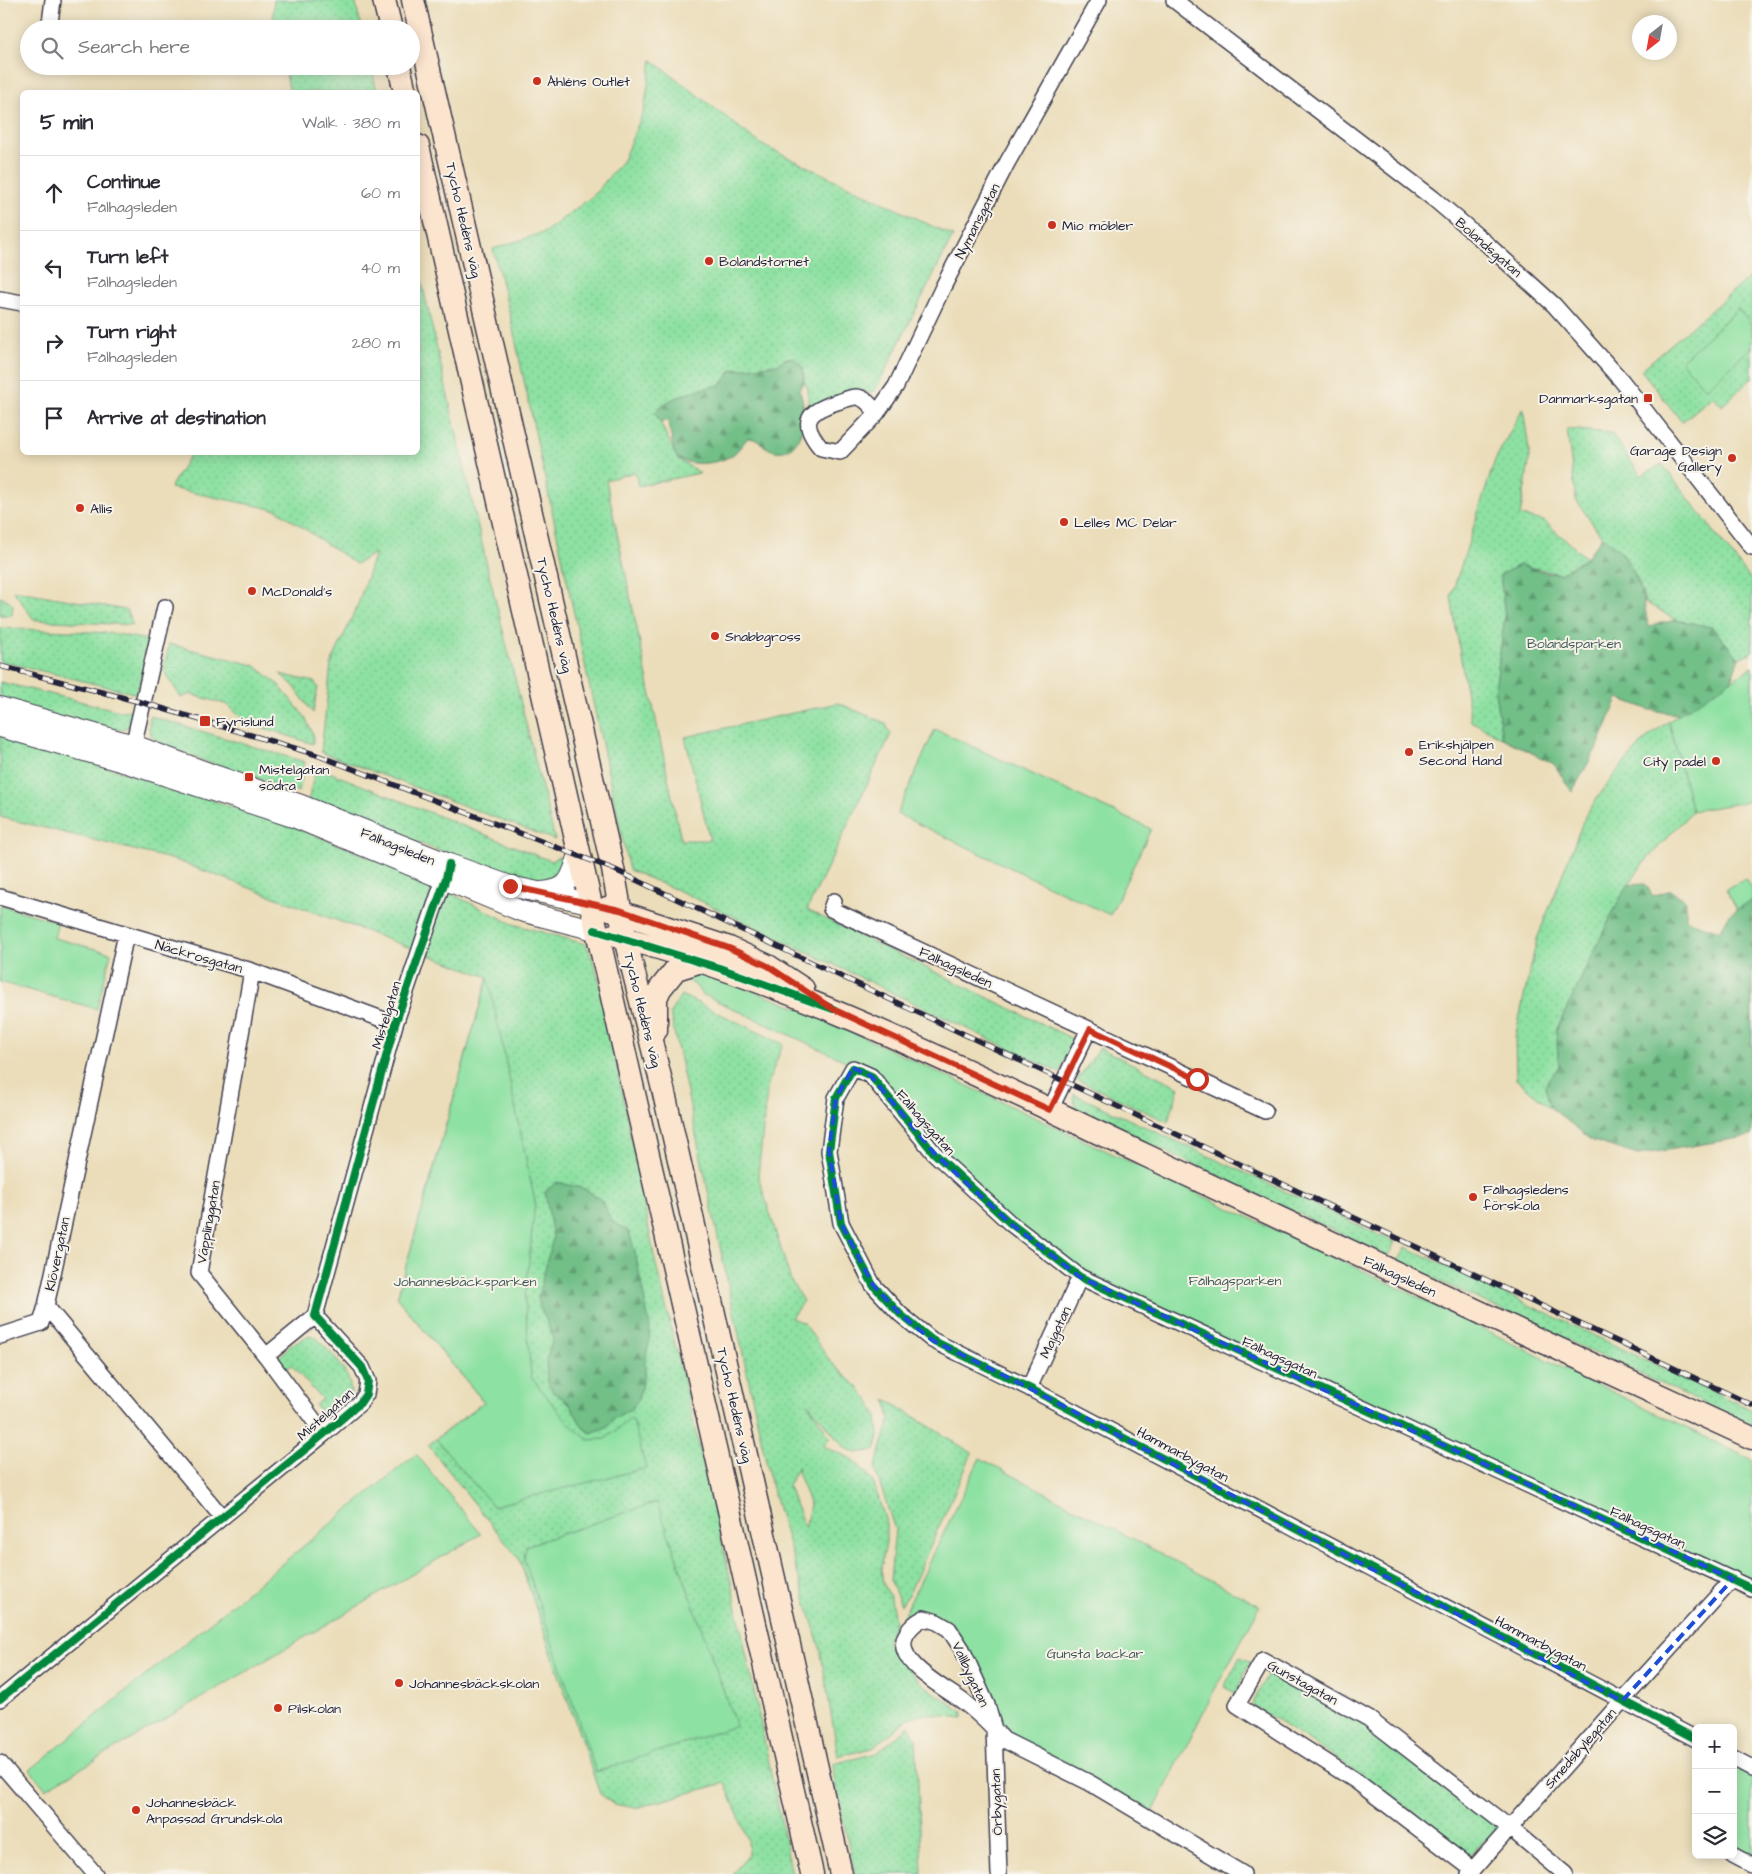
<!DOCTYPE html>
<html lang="en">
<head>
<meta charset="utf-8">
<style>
	:root { --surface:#fff; --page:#f7f7f7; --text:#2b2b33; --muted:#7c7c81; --line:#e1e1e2 }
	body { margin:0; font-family:"Architects Daughter",sans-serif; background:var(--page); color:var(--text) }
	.controls { position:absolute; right:15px; bottom:15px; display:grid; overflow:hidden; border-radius:8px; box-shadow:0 2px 12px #0003 }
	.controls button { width:45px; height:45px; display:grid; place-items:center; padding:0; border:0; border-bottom:1px solid var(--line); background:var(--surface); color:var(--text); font:25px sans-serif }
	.compass { position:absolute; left:1632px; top:15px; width:45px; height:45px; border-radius:50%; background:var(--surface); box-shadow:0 2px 12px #0003; rotate:211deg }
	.stop { position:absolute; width:15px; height:15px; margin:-11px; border:4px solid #c8321e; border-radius:50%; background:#fff }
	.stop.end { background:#c8321e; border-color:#fff; box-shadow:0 1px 5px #0008 }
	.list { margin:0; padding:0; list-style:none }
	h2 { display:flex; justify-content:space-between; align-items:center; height:65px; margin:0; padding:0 20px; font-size:21px }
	h2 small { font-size:16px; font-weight:400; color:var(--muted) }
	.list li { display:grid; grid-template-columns:32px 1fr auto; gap:15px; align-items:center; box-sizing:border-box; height:75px; padding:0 20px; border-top:1px solid var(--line) }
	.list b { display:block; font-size:19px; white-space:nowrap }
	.list p { margin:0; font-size:16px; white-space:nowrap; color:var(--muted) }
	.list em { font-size:16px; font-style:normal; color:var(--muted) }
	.icon { flex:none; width:28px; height:28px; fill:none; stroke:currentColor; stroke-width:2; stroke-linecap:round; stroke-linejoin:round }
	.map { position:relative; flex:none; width:1752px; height:1874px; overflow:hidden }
	.search { position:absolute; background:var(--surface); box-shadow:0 2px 12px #0003; left:20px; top:20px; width:400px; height:55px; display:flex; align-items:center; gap:12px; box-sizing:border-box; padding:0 18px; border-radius:28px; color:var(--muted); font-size:19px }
	.panel { position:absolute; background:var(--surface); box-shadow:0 2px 12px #0003; left:20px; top:90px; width:400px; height:365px; border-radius:8px }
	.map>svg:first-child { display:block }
	.grass { fill:url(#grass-dots); stroke:#58826e; fill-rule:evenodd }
	.forest { fill:url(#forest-firs); stroke:#4a7062 }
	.park { fill:#8de1a2; stroke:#58826e }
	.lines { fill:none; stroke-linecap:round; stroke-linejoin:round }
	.minor-casing { stroke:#403e4e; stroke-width:18 }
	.tertiary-casing { stroke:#403e4e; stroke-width:22 }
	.secondary-casing { stroke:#403e4e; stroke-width:25 }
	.minor { stroke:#fff; stroke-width:15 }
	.tertiary { stroke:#fff; stroke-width:20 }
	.secondary { stroke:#fce5cf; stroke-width:22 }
	.rail-casing { stroke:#22223b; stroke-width:5.5 }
	.rail { stroke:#f7f3e8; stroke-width:4; stroke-dasharray:11; stroke-linecap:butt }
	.cycleway-casing { stroke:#f7f3e8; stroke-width:11 }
	.cycleway { stroke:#00873e; stroke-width:8 }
	.route { stroke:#c8321e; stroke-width:6 }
	.marked { fill:none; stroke:#1d4ed8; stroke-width:4; stroke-dasharray:10 6; stroke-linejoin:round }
	.poi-dot { fill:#c8321e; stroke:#f7f3e8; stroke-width:2 }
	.labels { text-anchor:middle; stroke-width:4; stroke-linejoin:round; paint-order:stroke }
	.poi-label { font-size:14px; fill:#22223b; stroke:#f7f3e8; text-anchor:start }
	.street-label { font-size:14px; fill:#22223b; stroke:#f7f3e8 }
	.park-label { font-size:14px; fill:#425b5a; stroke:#f7f3e8 }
</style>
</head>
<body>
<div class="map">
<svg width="1752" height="1874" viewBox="0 0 1752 1874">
	<defs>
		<pattern id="grass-dots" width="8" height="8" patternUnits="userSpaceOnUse" patternTransform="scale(1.25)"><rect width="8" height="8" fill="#8de1a2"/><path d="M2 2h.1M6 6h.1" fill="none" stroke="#79c18c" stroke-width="1.8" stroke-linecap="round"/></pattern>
		<pattern id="forest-firs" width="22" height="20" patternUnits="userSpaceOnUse" patternTransform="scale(1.25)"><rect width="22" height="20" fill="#72bf88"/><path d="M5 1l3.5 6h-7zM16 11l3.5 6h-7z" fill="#5d9b70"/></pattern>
	</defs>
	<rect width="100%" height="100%" fill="#f7f3e8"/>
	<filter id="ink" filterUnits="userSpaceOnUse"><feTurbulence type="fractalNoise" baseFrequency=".02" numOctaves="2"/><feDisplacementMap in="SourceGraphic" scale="10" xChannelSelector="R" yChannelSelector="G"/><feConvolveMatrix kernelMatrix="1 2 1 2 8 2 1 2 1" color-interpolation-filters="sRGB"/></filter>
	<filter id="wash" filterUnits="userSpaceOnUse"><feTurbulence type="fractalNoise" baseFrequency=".0096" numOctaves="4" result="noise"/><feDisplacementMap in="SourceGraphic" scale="20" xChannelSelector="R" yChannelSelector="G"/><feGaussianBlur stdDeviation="1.12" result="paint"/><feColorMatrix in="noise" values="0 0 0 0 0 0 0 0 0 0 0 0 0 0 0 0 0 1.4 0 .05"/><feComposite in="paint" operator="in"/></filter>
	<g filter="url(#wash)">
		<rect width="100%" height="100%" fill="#ebddb9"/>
		<path class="grass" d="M 274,0 L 355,0 L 362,29 L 276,29 L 273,16 Z
			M 652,60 L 762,145 L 953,236 L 875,391 L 808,409 L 808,389 L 804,382 L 803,367 L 785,359 L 778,364 L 732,370 L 721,385 C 703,388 665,397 656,413 L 677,458 L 700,473 L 638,486 L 635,472 L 606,480 L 681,840 L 710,840 L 685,737 L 838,703 L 885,723 L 891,734 L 807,910 L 1073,1039 L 1060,1073 L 684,893 L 629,870 L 510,315 L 493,249 L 545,232 L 594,195 L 623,160 L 644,110 Z
			M 284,66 L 371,66 L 377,92 L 290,92 Z
			M 418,266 L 487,566 L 555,840 L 321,752 L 331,664 L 358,604 L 375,553 L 356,564 L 277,510 L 170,488 L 191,453 L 418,452 Z
			M 1752,275 L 1752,378 L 1722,406 L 1713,396 L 1682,422 L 1641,370 Z
			M 1523,408 L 1530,457 L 1520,516 L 1544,521 L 1586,558 L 1560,574 L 1520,565 L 1500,575 L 1505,615 L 1495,691 L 1502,738 L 1471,721 L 1451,597 L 1495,460 Z
			M 1567,429 L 1611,433 L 1641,476 L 1662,464 L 1752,581 L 1752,652 L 1739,658 L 1712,628 L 1676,620 L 1645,602 L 1639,583 L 1623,554 L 1602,537 L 1576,500 Z
			M 13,590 L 126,610 L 133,625 L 34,620 Z
			M 0,597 L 8,600 L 13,606 L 12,615 L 0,615 Z
			M 0,628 L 112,633 L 147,640 L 144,665 L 137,694 L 0,661 Z
			M 169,644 L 254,665 L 278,684 L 305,717 L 313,734 L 313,744 L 246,722 L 228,705 L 190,694 L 181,698 L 164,670 Z
			M 280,674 L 314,682 L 318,687 L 313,713 L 293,685 Z
			M 0,682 L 120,711 L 132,710 L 129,727 L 112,732 L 0,704 Z
			M 150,716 L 305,762 L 299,792 C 276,784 158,750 151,735 C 148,729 149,722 150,716 Z
			M 1669,721 L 1692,811 L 1642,865 L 1618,902 L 1556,1031 L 1559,1066 L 1545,1086 L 1551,1108 L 1516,1079 L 1515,1037 L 1537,939 L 1586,814 L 1616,772 L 1648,737 Z
			M 0,736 L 127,773 L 293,826 L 411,874 L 513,924 L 586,944 L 595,965 L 605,1005 L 655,1260 L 732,1585 L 792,1874 L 732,1874 L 749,1855 L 748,1840 L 725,1783 L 635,1808 L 614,1804 L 600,1794 L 519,1559 L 428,1445 L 484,1402 L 397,1298 L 488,977 L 175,860 L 0,817 Z
			M 316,767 L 551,861 L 559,856 C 563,873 563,876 549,887 L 502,874 L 308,802 Z
			M 681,995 L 783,1044 L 768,1083 L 758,1175 L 791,1281 L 803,1301 L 791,1318 L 804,1323 L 830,1361 L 859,1388 L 870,1402 L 877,1417 L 879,1436 L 875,1450 L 856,1453 L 844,1447 L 807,1402 L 830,1437 L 823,1446 L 850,1458 L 866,1472 L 874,1484 L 886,1522 L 886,1543 L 881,1568 L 883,1583 L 891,1599 L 895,1622 L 887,1643 L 895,1645 C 909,1681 934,1691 963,1712 L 963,1718 L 927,1714 L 909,1718 L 873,1748 L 838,1756 L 820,1648 L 771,1485 L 670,1013 ZM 798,1466 L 797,1472 L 810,1505 L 805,1528 L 788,1486 Z
			M 1100,1048 L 1179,1087 L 1168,1122 L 1077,1080 Z
			M 1074,1094 L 1395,1242 L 1388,1256 L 1075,1109 Z
			M 1406,1247 L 1752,1410 L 1752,1426 L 1398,1262 Z
			M 312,1336 L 317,1338 C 331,1354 352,1372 351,1395 L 330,1412 L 321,1412 L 315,1405 L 322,1399 L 291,1365 L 284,1371 L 279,1358 C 286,1348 300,1337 312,1336 Z
			M 886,1399 L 972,1453 L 908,1596 L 901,1605 L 890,1580 L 895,1530 L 875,1469 L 890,1420 Z
			M 1240,1657 L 1251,1662 L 1235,1693 L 1224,1687 Z
			M 1269,1672 L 1366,1724 L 1499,1828 L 1470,1855 L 1362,1775 L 1252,1705 Z
			M 909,1726 L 916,1738 L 922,1874 L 855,1874 L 834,1779 L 833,1764 L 877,1753 Z"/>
		<path class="forest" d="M 793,357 L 803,367 L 804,382 L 799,390 C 805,401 804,417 802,429 C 798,443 788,456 772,450 C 763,447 758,438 748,438 C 742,444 736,454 729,457 C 716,464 689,467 677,457 C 673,453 670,428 668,420 L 661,422 L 655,413 C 665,397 704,388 721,385 L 732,370 L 778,364 L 785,359 Z
			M 1602,537 C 1609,542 1618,548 1623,555 C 1639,576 1644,600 1648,626 L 1676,620 L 1712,627 L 1739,658 L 1726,694 L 1689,716 L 1650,710 L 1618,698 L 1599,744 L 1572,792 L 1554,764 L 1502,738 L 1495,691 L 1505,615 L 1500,575 L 1520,565 L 1547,573 L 1560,574 L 1586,558 Z
			M 1645,884 L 1653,896 L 1671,890 L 1686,901 L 1686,920 L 1720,931 L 1730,914 L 1752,900 L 1752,1133 L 1751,1136 L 1638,1155 L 1593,1141 L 1551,1108 L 1545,1086 L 1559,1066 L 1556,1031 L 1618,902 L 1628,885 Z
			M 557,1182 L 585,1189 L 601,1200 L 612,1221 L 629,1232 L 635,1252 L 650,1327 L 649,1344 L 645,1360 L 645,1372 L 638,1400 L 631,1409 L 613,1419 L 607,1427 L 591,1433 L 583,1428 L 569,1403 L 553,1392 L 547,1381 L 546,1360 L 553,1338 L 545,1317 L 540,1308 L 538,1297 L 553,1238 L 545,1192 Z"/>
		<path class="park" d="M 1738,309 L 1752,325 L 1752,347 L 1706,389 L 1681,361 Z
			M 1752,667 L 1752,801 L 1692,811 L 1669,721 Z
			M 935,729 L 1151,829 L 1110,915 L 897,814 Z
			M 1745,878 L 1752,891 L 1752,900 L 1737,909 L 1726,889 Z
			M 0,905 L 58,922 L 54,938 L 111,953 L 97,1009 L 0,982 Z
			M 696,972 L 727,981 L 816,1015 L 1389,1283 L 1752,1460 L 1752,1589 L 1080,1277 L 1010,1223 L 854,1065 L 702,994 L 694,984 L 682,978 Z
			M 488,977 L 535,1202 L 525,1299 L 531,1377 L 567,1422 L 588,1440 L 605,1439 L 632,1418 L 646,1468 L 493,1506 L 436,1439 L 484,1402 L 397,1298 Z
			M 416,1454 L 481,1534 L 46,1789 L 30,1770 Z
			M 980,1458 L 1260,1606 L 1214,1691 L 1150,1818 L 1004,1740 L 962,1649 L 924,1618 L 903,1638 L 900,1623 Z
			M 657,1502 L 736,1726 L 596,1772 L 524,1559 L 526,1546 Z
			M 1733,1765 L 1752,1768 L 1752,1865 L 1733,1855 Z"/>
	</g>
	<g filter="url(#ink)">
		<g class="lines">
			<defs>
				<path id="minor" d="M 1174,0 L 1434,199 L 1488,245 L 1554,305 L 1621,380 L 1752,547
					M 50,23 L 53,0
					M 0,299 L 22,303
					M 877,413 C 871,406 865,397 856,397 C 850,397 842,401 837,402 C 807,412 799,422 821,448 L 840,452 L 877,413 L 896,386 L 943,287 L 1007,163 L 1099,0
					M 131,755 L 165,607
					M 0,897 L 252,971 L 395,1024
					M 834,901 L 831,909 L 1265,1111
					M 252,971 L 199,1273 L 266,1356 L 324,1434
					M 1050,1110 L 1089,1029
					M 46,1306 L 222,1517
					M 0,1336 L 41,1323 L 46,1306 L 126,934
					M 266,1356 L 315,1316
					M 1029,1388 L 1080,1277
					M 0,1699 L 324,1434 L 360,1403 L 366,1394 L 368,1381 L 362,1367 L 315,1316 L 395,1024 L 447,870
					M 1696,1739 L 1029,1388 L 932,1340 L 900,1314 L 873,1285 L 841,1223 L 829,1151 L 836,1098 L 853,1068 L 871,1076 L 934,1153 L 1010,1223 L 1080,1277 L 1752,1589
					M 1733,1758 L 1752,1768
					M 0,1763 L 95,1874
					M 1733,1855 L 1752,1865
					M 1473,1870 L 1356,1781 L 1237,1705 L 1263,1660 L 1369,1719 L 1510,1828 L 1565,1874
					M 999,1874 L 994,1729 L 987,1705 L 962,1649 L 949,1629 L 937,1622 L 924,1618 C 916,1622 911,1626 907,1633 C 889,1661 948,1689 965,1703 C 979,1714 992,1727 1004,1740 L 1090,1783 L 1243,1874
					M 1469,1874 L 1622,1701 L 1733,1579"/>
				<path id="tertiary" d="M 0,707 L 134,745 L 217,776 L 301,805 L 449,864 L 510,886 L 589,903
					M 0,727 L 130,764 L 296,818 L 521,911 L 595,930
					M 542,892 C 570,889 570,880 579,855"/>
				<path id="secondary" d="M 384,0 L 391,29
					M 413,0 L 613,869 L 625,938 L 663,1089 L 841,1874
					M 399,66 L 405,92
					M 418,146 L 812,1874
					M 607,908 L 729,948 L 768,966 L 803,989
					M 613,935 C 799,984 972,1073 1145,1155 C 1347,1251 1549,1345 1752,1438
					M 656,1030 L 656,998 L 660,989 L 676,969 L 698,962"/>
			</defs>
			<use href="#minor" class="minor-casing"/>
			<use href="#tertiary" class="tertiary-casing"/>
			<use href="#secondary" class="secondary-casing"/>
			<use href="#minor" class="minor"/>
			<use href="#tertiary" class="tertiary"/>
			<use href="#secondary" class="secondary"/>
			<defs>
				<path id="rail" d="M 0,666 L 144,703 L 314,754 L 613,869 L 1752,1405"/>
			</defs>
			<use href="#rail" class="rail-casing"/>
			<use href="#rail" class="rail"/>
			<defs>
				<path id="cycleway" d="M 595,930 L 719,968 L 833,1009
					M 0,1699 L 324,1434 L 360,1403 L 366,1394 L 368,1381 L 362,1367 L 315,1316 L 395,1024 L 446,878 L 449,864
					M 1696,1739 L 1029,1388 L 932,1340 L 900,1314 L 873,1285 L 841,1223 L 829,1151 L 836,1098 L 853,1068 L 871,1076 L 934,1153 L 1010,1223 L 1080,1277 L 1752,1589"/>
			</defs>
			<use href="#cycleway" class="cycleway-casing"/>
			<use href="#cycleway" class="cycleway"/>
		</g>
	</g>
	<g class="lines" filter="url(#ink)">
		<path class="route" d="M 510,886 L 620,910 L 729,948 L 768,966 L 833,1009 L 1050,1110 L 1090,1029 L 1197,1079"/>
	</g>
	<path class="marked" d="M 853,1068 L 871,1076 L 934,1153 L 1010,1223 L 1080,1277 L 1733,1579 L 1622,1701 L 1029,1388 L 932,1340 L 900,1314 L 873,1285 L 841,1223 L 829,1151 L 836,1098 Z"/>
	<g class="poi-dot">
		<circle cx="537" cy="81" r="5"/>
		<circle cx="1052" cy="225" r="5"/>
		<circle cx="709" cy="261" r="5"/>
		<rect x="1643" y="393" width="10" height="10" rx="2.5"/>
		<circle cx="1732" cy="458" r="5"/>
		<circle cx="80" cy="508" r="5"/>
		<circle cx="1064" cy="522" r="5"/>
		<circle cx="252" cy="591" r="5"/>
		<circle cx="715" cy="636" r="5"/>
		<rect x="199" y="715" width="12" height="12" rx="2.5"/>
		<circle cx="1409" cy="752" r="5"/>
		<circle cx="1716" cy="761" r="5"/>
		<rect x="244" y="772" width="10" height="10" rx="2.5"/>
		<circle cx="1473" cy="1197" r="5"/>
		<circle cx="399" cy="1683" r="5"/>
		<circle cx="278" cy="1708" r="5"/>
		<circle cx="136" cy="1810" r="5"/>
	</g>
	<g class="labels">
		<g class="poi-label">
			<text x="547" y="86">Åhléns Outlet</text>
			<text x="1062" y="230">Mio möbler</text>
			<text x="719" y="266">Bolandstornet</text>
			<text x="1638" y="403" text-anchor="end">Danmarksgatan</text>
			<text x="1722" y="455" text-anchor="end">Garage Design<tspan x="1722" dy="16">Gallery</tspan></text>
			<text x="90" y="513">Allis</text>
			<text x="1074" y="527">Lelles MC Delar</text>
			<text x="262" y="596">McDonald's</text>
			<text x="725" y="641">Snabbgross</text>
			<text x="216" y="726">Fyrislund</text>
			<text x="1419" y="749">Erikshjälpen<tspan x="1419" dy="16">Second Hand</tspan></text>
			<text x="1706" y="766" text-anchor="end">City padel</text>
			<text x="259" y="774">Mistelgatan<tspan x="259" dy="16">södra</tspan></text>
			<text x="1483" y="1194">Fålhagsledens<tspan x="1483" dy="16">förskola</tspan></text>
			<text x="409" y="1688">Johannesbäckskolan</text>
			<text x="288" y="1713">Pilskolan</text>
			<text x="146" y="1807">Johannesbäck<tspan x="146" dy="16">Anpassad Grundskola</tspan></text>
		</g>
		<g class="street-label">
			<text transform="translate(464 220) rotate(77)" y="5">Tycho Hedéns väg</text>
			<text transform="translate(977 221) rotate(-63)" y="5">Nymansgatan</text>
			<text transform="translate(1489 247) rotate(41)" y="5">Bolandsgatan</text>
			<text transform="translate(555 615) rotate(77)" y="5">Tycho Hedéns väg</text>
			<text transform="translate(398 846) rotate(22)" y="5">Fålhagsleden</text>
			<text transform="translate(199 956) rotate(16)" y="5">Näckrosgatan</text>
			<text transform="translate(956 967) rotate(25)" y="5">Fålhagsleden</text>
			<text transform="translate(643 1010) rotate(76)" y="5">Tycho Hedéns väg</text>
			<text transform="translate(386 1015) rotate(-73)" y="5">Mistelgatan</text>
			<text transform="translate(926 1122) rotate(49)" y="5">Fålhagsgatan</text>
			<text transform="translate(208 1222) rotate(-80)" y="5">Väpplinggatan</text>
			<text transform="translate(57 1254) rotate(-78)" y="5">Klövergatan</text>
			<text transform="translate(1400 1276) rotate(25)" y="5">Fålhagsleden</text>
			<text transform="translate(1055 1332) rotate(-65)" y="5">Majgatan</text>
			<text transform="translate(1280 1357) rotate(25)" y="5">Fålhagsgatan</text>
			<text transform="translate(735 1405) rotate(77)" y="5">Tycho Hedéns väg</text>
			<text transform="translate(325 1414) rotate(-42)" y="5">Mistelgatan</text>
			<text transform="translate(1183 1454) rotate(28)" y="5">Hammarbygatan</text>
			<text transform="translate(1648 1527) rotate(25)" y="5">Fålhagsgatan</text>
			<text transform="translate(1541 1643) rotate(28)" y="5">Hammarbygatan</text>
			<text transform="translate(971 1674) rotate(65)" y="5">Vallbygatan</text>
			<text transform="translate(1303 1682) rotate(29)" y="5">Gunstagatan</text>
			<text transform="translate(1580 1748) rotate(-49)" y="5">Smedsbylegatan</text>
			<text transform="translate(996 1802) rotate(-92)" y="5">Örbygatan</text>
		</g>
		<g class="park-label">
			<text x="1574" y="648">Bolandsparken</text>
			<text x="1235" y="1285">Fålhagsparken</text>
			<text x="465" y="1286">Johannesbäcksparken</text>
			<text x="1095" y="1658">Gunsta backar</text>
		</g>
	</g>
</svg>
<div class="controls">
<button>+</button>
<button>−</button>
<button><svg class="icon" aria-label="layers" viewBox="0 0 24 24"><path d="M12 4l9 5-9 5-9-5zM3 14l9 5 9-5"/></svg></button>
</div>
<svg class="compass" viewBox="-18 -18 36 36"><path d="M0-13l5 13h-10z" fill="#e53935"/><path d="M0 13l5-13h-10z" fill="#7c7c81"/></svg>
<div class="stop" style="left:1197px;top:1079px"></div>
<div class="stop end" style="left:510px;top:886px"></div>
<div class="search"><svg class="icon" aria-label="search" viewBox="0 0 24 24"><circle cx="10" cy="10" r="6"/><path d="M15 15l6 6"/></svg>Search here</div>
<section class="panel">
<h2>5 min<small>Walk · 380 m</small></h2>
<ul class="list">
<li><svg class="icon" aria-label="ahead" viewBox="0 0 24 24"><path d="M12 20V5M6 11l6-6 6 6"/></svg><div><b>Continue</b><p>Fålhagsleden</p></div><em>60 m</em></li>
<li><svg class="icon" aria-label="left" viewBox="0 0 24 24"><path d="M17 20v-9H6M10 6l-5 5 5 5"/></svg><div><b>Turn left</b><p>Fålhagsleden</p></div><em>40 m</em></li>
<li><svg class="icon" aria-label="right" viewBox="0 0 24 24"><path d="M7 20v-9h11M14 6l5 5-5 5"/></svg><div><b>Turn right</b><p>Fålhagsleden</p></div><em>280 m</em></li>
<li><svg class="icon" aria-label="arrive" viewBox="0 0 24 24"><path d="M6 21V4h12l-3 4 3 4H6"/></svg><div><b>Arrive at destination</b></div></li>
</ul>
</section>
</div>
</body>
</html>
